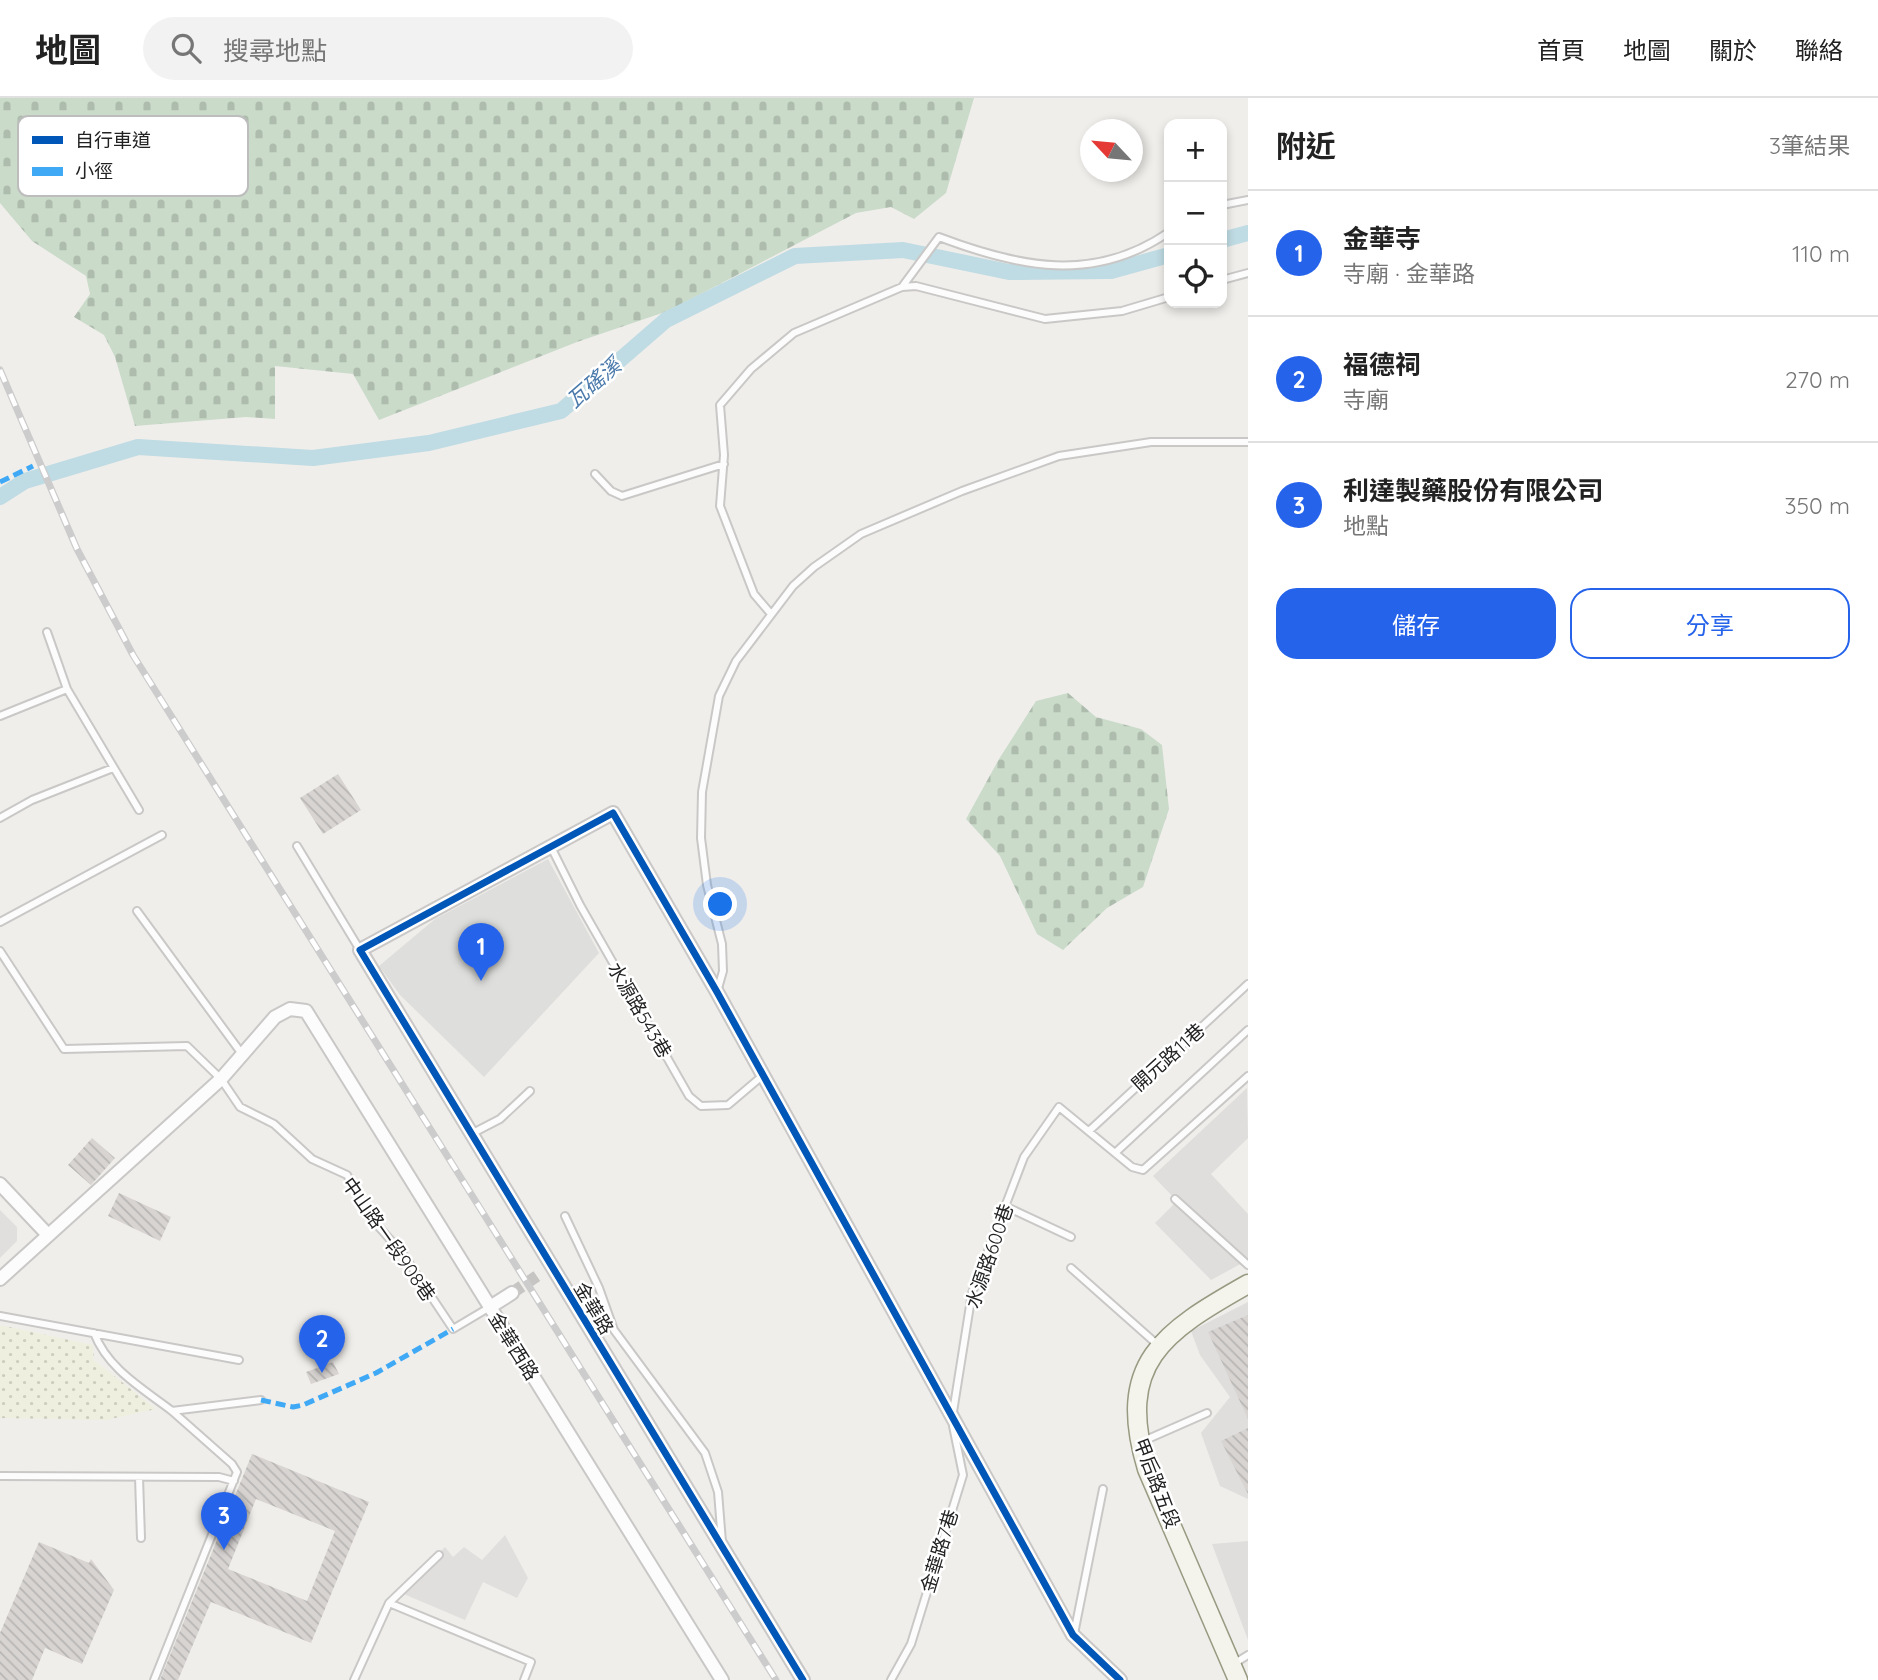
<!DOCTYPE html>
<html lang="zh-TW">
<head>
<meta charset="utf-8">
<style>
	:root { --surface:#fff; --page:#f2f2f2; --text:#222; --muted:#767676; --line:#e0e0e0; --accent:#2563eb }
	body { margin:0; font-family:Quicksand,"Noto Sans TC",sans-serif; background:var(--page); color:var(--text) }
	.controls { position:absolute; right:21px; top:21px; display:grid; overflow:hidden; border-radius:14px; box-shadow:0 4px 10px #0003 }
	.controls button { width:63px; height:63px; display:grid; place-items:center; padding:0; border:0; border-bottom:2px solid var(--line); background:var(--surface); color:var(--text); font:35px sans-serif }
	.compass { position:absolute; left:1080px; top:21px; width:63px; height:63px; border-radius:50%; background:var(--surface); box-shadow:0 4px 10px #0003; rotate:296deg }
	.you { position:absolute; left:721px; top:807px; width:24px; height:24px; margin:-18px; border:5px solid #fff; border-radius:50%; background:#1a73e8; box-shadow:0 0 0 10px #1a73e833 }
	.badge { display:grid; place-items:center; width:46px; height:46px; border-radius:50%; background:var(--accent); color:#fff; font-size:23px; font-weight:700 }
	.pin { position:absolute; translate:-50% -58px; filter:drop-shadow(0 2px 4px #0008) }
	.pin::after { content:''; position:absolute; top:37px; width:24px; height:21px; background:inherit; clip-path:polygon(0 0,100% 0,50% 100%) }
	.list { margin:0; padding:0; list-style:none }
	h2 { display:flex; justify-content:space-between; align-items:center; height:91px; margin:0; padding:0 28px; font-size:30px }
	h2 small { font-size:23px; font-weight:400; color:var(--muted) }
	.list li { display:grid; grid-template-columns:46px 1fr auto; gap:21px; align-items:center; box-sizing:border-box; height:126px; padding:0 28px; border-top:2px solid var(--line) }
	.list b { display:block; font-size:26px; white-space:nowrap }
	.list p { margin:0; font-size:23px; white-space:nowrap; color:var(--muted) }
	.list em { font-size:23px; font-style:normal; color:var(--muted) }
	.actions { display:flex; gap:14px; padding:21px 28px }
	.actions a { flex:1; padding:16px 0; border:2px solid var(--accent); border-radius:21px; text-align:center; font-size:24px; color:var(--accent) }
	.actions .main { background:var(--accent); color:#fff }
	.icon { flex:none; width:38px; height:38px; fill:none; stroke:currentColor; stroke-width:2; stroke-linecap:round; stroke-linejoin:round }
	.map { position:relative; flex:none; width:1248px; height:1582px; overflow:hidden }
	header { display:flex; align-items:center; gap:42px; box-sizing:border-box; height:98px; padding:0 35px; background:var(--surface); border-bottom:2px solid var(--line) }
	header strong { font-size:33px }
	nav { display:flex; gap:38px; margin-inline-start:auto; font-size:24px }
	.search { width:490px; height:63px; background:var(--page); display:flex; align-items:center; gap:18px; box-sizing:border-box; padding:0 24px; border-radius:38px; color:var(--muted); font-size:26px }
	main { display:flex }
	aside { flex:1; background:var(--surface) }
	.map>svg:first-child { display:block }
	.residential { fill:#dfdedc }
	.religious { fill:#dededc }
	.farmland { fill:url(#farmland-dots) }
	.cemetery { fill:url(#cemetery-stones) }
	.parking { fill:#e0dfde }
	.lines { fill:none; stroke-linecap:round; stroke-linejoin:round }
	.canal { stroke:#bfdbe3; stroke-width:16 }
	.building { fill:url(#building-back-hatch); fill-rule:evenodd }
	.street-tunnel { stroke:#c7c5c3; stroke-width:12; stroke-dasharray:12 6; stroke-linecap:butt }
	.lane-casing { stroke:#c9c8c7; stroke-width:10 }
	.street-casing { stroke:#c9c8c7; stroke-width:16 }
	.secondary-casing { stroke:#999a82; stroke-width:21 }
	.lane { stroke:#fdfcfc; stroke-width:6 }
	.street { stroke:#fdfcfc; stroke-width:12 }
	.secondary { stroke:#f4f4ed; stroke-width:18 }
	.rail-casing { stroke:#ccc; stroke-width:7 }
	.rail { stroke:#fff; stroke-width:4.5; stroke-dasharray:13; stroke-linecap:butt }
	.quiet { stroke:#3fa9f5; stroke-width:5; stroke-dasharray:10 5; stroke-linecap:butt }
	.cycleway-casing { stroke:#fff; stroke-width:11 }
	.cycleway { stroke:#0057b8; stroke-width:7 }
	.labels { text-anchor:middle; stroke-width:5; stroke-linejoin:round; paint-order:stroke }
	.street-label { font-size:19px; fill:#222; stroke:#fff }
	.water-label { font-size:21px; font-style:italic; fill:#4a7aab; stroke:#fff }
	.key { fill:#fff; stroke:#bdbdbd; stroke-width:2 }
	.key-label { font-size:19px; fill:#222 }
</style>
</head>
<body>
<header>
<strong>地圖</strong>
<div class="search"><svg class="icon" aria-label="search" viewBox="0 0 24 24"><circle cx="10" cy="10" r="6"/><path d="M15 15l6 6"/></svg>搜尋地點</div>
<nav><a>首頁</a><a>地圖</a><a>關於</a><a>聯絡</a></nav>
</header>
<main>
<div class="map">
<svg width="1248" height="1582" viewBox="0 0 1248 1582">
	<defs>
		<pattern id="farmland-dots" width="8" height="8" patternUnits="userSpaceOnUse" patternTransform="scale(1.75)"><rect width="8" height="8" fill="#efefdf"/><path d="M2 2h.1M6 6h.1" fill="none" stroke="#cdcdbf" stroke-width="1.8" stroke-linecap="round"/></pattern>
		<pattern id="cemetery-stones" width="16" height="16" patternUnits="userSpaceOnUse" patternTransform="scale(1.75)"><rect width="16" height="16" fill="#cadbca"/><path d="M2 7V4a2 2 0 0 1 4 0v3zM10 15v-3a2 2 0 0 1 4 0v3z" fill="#adbcad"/></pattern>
		<pattern id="building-back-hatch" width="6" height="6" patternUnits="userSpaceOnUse" patternTransform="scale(1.75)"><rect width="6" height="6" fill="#d7d4d2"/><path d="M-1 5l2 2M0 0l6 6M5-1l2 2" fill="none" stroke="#b8b6b4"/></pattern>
	</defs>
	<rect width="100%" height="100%" fill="#f0eeeb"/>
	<path class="residential" d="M 1247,990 L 1248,1040 L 1211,1076 L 1248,1116 L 1248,1162 L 1211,1182 L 1155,1125 L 1177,1103 L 1153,1078 Z
		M 1248,1204 L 1248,1401 L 1220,1388 L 1201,1335 L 1230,1299 L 1200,1257 L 1191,1233 Z
		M 1248,1443 L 1248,1542 L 1212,1446 Z"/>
	<path class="religious" d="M 548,761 L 599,855 L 484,979 L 400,897 L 379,868 L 435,821 Z"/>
	<path class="farmland" d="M 0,1227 L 93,1247 L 94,1262 L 156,1311 L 106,1322 L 0,1320 Z"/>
	<path class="cemetery" d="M 0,0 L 974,0 L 946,95 L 914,121 L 891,109 L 856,115 L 668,213 L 577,244 L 379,322 L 353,276 L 275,268 L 275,321 L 246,319 L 135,328 L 115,259 L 104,237 L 74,219 L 90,196 L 86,178 L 32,143 L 0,105 Z
		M 1068,595 L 1096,619 L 1141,631 L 1162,647 L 1169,711 L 1143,789 L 1107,810 L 1063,852 L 1037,836 L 1000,758 L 966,721 L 999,661 L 1036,603 Z"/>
	<path class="parking" d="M 0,1112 L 17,1129 L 17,1143 L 0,1160 Z
		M 505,1437 L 528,1480 L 517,1500 L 483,1484 L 465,1522 L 399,1494 L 445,1449 L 453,1459 L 464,1449 L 482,1462 Z"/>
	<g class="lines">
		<path class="canal" d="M 1222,142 L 1248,135
			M 0,399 L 25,383 L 138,349 L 313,360 L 429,345 L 561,313 L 666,222 L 795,158 L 903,152 L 1009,174 L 1111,173 L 1169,157"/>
	</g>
	<path class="building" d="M 338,676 L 361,712 L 323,736 L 300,700 Z
		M 92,1040 L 115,1060 L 91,1087 L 68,1067 Z
		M 119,1095 L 171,1119 L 160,1143 L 108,1118 Z
		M 1248,1217 L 1248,1321 L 1208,1234 Z
		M 333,1264 L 339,1276 L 311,1286 L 306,1274 Z
		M 1248,1330 L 1248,1396 L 1221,1343 Z
		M 252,1356 L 369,1404 L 311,1545 L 211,1504 L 178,1582 L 160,1582 ZM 256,1401 L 335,1433 L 307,1503 L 228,1471 Z
		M 39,1444 L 89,1465 L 91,1461 L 114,1492 L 82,1566 L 45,1550 L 32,1582 L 0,1582 L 0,1535 Z"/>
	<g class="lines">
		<path class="street-tunnel" d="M 512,1195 L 540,1176"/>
		<defs>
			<path id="lane" d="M 1222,107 L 1248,102
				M 1222,182 L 1248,175
				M 902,189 L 939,139 C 1018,169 1094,186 1169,134
				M 595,376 L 611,393 L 622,398 L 724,366
				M 771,516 L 754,496 L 720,408 L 724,357 L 720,307 L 751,271 L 794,235 L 902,189 L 916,188 L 1045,221 L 1122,213 L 1169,199
				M 47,534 L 67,591 L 139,712
				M 0,618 L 67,591
				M 0,720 L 32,702 L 113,670
				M 297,748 L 360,852
				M 551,749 L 580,807 L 689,998 L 701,1008 L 728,1007 L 761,979
				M 137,813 L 242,956
				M 0,824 L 162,737
				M 0,853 L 64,951 L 187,948 L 221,981 L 240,1009 L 274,1026 L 312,1061 L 347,1077 L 370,1119 L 403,1156 L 453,1231 L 490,1209
				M 717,894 L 723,873 L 722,846 L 707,787 L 701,740 L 702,694 L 719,598 L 736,563 L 793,488 L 814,469 L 861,436 L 962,393 L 1059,358 L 1151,344 L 1248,344
				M 1089,1033 L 1248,886
				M 471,1036 L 500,1021 L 530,993
				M 1115,1055 L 1248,932
				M 1175,1101 L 1248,1167
				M 1007,1109 L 1071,1139
				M 565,1118 L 599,1190 L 614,1232 L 705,1355 L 718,1394 L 722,1444
				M 1071,1170 L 1159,1248
				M 0,1218 L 239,1262
				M 94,1235 C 108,1271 142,1290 172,1313 L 261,1302
				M 953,1314 L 972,1195 L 1024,1059 L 1059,1009 L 1132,1069 L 1143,1072 L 1248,978
				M 1141,1344 L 1207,1315
				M 0,1378 L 219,1379 L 234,1383
				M 139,1379 L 141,1440
				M 389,1505 L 531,1564 L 524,1582
				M 1074,1536 L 1103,1391
				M 1235,1565 L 1248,1557
				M 154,1582 L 237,1374 L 232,1366 L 172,1313
				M 354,1582 L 389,1505 L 439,1457
				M 891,1582 L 911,1546 L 963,1377 L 953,1328"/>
			<path id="street" d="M 0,1086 L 48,1137
				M 0,1181 L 221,981 L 275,919 L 290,911 L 306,913 L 722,1582
				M 490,1209 L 512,1195
				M 803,1582 L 360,852 L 613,715 L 717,894 L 1073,1537 L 1120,1582"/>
			<path id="secondary" d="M 1238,1582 L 1147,1371 C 1115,1265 1163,1234 1248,1186"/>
		</defs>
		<use href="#lane" class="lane-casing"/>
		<use href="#street" class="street-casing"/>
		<use href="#secondary" class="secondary-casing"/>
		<use href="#lane" class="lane"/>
		<use href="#street" class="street"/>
		<use href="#secondary" class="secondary"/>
		<defs>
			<path id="rail" d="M 0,272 L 77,451 L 133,557 L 776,1582"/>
		</defs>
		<use href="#rail" class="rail-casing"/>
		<use href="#rail" class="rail"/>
		<path class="quiet" d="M 0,384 L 33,368
			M 261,1302 L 293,1309 L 303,1307 L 376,1275 L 453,1231"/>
		<defs>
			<path id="cycleway" d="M 803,1582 L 360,852 L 613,715 L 717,894 L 1073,1537 L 1120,1582"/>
		</defs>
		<use href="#cycleway" class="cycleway-casing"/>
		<use href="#cycleway" class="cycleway"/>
	</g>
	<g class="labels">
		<g class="street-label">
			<text transform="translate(640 912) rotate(60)" y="7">水源路543巷</text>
			<text transform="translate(1168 959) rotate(-42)" y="7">開元路11巷</text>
			<text transform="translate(389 1141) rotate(55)" y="7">中山路一段908巷</text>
			<text transform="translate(989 1158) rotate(-71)" y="7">水源路600巷</text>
			<text transform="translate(594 1210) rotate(59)" y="7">金華路</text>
			<text transform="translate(514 1248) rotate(58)" y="7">金華西路</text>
			<text transform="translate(1157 1385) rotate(69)" y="7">甲后路五段</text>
			<text transform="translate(939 1453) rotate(-73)" y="7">金華路7巷</text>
		</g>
		<g class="water-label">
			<text transform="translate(594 285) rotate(-41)" y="7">瓦磘溪</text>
		</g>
	</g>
	<rect x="18" y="18" width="230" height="80" rx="10" class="key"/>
	<rect x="32" y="38" width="31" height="8" fill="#0057b8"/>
	<rect x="32" y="69" width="31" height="9" fill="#3fa9f5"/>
	<g class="key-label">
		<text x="75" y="49">自行車道</text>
		<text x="75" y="80">小徑</text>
	</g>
</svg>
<div class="controls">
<button>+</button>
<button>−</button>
<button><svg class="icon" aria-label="locate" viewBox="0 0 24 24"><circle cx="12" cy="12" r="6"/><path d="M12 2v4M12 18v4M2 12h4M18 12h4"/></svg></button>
</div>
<svg class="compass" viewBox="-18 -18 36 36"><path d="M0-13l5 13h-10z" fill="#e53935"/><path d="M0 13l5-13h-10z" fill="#767676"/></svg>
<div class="you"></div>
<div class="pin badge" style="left:481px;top:883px">1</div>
<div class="pin badge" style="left:322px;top:1275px">2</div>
<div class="pin badge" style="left:224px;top:1452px">3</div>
</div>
<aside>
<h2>附近<small>3筆結果</small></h2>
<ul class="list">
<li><span class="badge">1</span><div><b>金華寺</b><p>寺廟 · 金華路</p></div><em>110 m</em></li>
<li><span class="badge">2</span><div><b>福德祠</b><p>寺廟</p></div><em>270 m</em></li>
<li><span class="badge">3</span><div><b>利達製藥股份有限公司</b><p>地點</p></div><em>350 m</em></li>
</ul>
<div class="actions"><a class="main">儲存</a><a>分享</a></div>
</aside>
</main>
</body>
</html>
